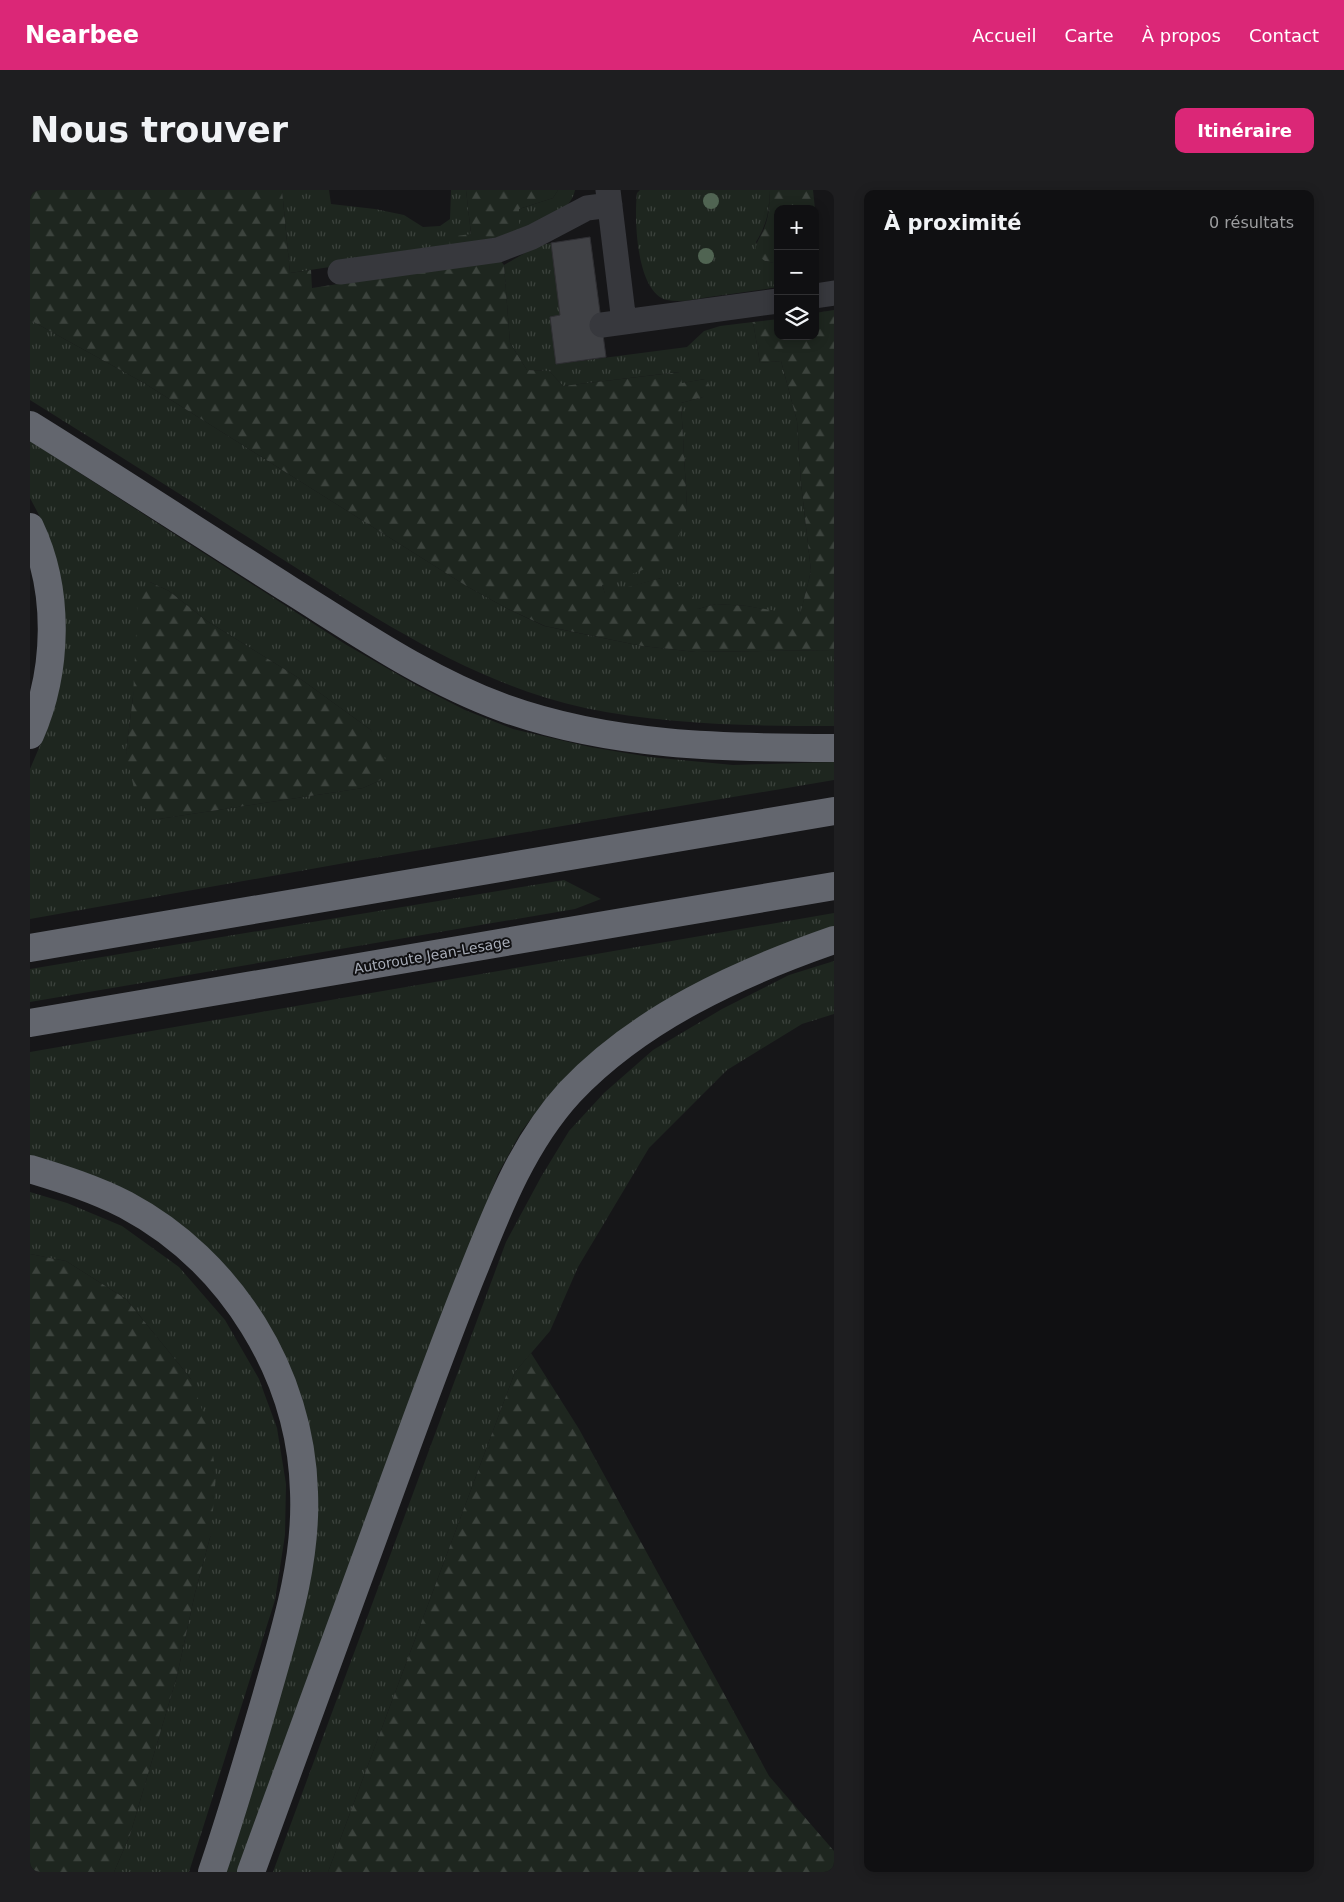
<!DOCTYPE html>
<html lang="fr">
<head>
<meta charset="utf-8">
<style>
	:root { --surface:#101012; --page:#1e1e20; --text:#f1f3f6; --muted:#9c9d9f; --line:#303032; --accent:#db2777 }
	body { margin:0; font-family:"DejaVu Sans",sans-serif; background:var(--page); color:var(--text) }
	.controls { position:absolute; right:15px; top:15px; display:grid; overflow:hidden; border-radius:10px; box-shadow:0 2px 12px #0003 }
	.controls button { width:45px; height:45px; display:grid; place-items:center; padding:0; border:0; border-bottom:1px solid var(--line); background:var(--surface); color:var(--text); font:25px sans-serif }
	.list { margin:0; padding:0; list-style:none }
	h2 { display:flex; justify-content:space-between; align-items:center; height:65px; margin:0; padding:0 20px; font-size:21px }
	h2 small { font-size:16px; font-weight:400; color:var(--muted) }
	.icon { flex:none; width:28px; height:28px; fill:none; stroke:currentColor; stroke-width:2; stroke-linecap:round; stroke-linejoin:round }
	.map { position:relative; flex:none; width:804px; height:1682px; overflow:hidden; border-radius:10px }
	header { display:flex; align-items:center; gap:30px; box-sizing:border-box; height:70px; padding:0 25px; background:var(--accent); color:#fff }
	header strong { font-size:24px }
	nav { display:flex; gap:28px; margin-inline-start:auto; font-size:18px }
	.intro { display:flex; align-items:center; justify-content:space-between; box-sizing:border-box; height:120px; padding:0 30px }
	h1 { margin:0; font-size:35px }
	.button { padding:12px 22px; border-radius:10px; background:var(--accent); color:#fff; font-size:18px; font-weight:700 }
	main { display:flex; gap:30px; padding:0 30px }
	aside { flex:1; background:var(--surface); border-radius:10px; box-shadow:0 2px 12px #0003 }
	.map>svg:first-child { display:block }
	.grass { fill:url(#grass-tufts); fill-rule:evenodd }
	.forest { fill:url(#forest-firs) }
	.building { fill:#404145; stroke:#303034 }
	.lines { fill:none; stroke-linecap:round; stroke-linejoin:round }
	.minor { stroke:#37383d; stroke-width:25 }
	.highway { stroke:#63666e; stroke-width:28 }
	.tree { fill:#506452 }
	.labels { text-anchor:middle; stroke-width:4; stroke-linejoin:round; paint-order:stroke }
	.street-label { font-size:14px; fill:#a8adb8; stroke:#111113 }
</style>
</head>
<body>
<header>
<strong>Nearbee</strong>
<nav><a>Accueil</a><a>Carte</a><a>À propos</a><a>Contact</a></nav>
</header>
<div class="intro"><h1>Nous trouver</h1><a class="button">Itinéraire</a></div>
<main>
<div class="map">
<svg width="804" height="1682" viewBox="0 0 804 1682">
	<defs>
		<pattern id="grass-tufts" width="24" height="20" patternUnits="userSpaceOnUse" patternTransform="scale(1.25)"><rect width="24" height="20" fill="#1e261f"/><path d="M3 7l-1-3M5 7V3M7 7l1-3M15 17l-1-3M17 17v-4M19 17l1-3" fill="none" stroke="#3c433d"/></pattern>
		<pattern id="forest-firs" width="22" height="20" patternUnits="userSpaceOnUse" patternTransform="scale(1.25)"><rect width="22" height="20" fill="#1e261f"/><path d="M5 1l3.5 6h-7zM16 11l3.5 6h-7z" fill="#3c433d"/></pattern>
	</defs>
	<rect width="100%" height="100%" fill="#161618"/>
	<path class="grass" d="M 252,0 L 299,0 L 301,14 L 345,19 L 374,25 L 393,37 L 410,36 L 420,29 L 421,0 L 436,0 L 441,44 L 420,59 L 260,83 Z
		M 528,0 L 545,0 C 541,23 508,33 489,42 L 489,19 L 523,8 Z
		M 610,0 L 739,0 C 740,21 737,34 726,52 L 735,71 L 748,74 L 748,97 C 725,101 702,104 679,107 C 666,109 651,113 637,110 C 606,103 604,28 607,3 Z
		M 521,53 L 530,125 L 520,127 L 527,174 L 657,157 L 674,141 L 690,136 L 723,132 L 730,173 L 751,171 L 767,231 L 771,293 L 781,381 L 770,426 L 717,416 L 686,414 L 668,419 L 631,388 L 575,404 L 572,394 L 657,317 L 651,213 L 673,207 L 675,189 L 652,193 L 649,182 L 533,196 L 519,181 L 497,180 L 480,153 L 474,75 L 507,56 Z
		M 0,130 L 114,193 L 438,397 L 478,419 L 514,436 L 612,456 L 666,462 L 804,460 L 804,536 C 720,536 637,535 555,518 C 442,493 345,428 249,367 C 166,314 83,262 0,210 Z
		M 0,251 L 315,454 L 386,495 L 435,520 L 483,539 L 560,557 L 620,567 L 703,575 L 804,572 L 804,590 L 326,671 L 0,729 L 0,579 L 20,532 L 27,505 L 20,354 L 9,325 L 0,308 ZM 120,392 L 139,401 L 177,431 L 272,490 L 341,540 L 353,589 L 333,598 L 122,630 L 96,562 L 103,507 Z
		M 534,690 L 571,709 L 545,719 L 0,812 L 0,779 Z
		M 804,723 L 804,737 L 516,909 L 491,942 L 468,984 L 447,1038 L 209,1682 L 195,1682 L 284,1359 L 221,1111 L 0,966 L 0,862 Z
		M 804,771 L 804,824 L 772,834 L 697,880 L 619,958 L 548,1077 L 520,1141 L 485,1182 L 298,1682 L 243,1682 L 476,1052 L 511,987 L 539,941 L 574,903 L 623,860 L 692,819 L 759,785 Z
		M 0,1002 L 37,1013 L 92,1036 L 149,1077 L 195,1130 L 229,1189 L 247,1238 L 256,1294 L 255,1345 L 245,1410 L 159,1682 L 84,1682 L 100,1645 L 147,1486 L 165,1403 L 181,1344 L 161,1189 L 96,1109 L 36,1071 L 0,1064 Z"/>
	<path class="forest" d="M 0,0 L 252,0 L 260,83 L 281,80 L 282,98 L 469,69 L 474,75 L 480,153 L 497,180 L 519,181 L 533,196 L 650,182 L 652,193 L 675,189 L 681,198 L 673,207 L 651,213 L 657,317 L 652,339 L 642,361 L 629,374 L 572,395 L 575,403 L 631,388 L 660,399 L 668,419 L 686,414 L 717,416 L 770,425 L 781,381 L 771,293 L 767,231 L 751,171 L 730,173 L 723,132 L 748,129 L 748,146 L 785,146 L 785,123 L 804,120 L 804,460 L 666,462 L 612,456 L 515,436 L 478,419 L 438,397 L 114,193 L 0,130 Z
		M 436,0 L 528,0 L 523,8 L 489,19 L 489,42 L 420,59 L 419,47 L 441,44 Z
		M 739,0 L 783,0 L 785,19 L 748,19 L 748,74 L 735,71 L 725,64 C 726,52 728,51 733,41 C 739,27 740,15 739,0 Z
		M 120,392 L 139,401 L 177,431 L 272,490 L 341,540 L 357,573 L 353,589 L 333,598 L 122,630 L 105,603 L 96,562 L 103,507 L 108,402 Z
		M 0,1064 L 36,1071 L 96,1109 L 161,1189 L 179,1239 L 186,1285 L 181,1344 L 165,1403 L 147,1486 L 100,1645 L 84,1682 L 0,1682 Z
		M 501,1163 L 549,1239 L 739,1586 L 804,1661 L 804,1682 L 298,1682 L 485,1182 Z"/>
	<path class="building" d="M 560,47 L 576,167 L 526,174 L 520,127 L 530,125 L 521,53 Z"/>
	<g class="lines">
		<path class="minor" d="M 578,0 L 594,132 L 748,111
			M 310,82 L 468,60 L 502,47 L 557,18 L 580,15
			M 785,106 L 804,103
			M 572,135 L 594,132"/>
		<path class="highway" d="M 0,235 C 87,289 173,345 260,400 C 329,443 397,490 474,518 C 580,556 692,558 804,558
			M 0,337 C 30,400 28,481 0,545
			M 0,758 L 804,621
			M 0,833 L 804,696
			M 0,979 C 33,989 65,999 96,1015 C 201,1071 271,1184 274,1302 C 277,1372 255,1440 236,1507 C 219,1565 202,1624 182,1682
			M 221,1682 C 272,1540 325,1399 376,1258 C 398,1198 420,1138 444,1079 C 469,1016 494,952 540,902 C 610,828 709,783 804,750"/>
	</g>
	<g class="tree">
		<circle cx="681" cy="11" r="8"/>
		<circle cx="676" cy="66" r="8"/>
	</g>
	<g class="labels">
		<g class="street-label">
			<text transform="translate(402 765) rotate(-10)" y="5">Autoroute Jean-Lesage</text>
		</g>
	</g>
</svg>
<div class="controls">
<button>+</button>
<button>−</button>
<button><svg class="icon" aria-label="layers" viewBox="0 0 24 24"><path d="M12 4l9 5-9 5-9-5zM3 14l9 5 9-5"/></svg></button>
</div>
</div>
<aside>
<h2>À proximité<small>0 résultats</small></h2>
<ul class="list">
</ul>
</aside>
</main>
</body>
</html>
